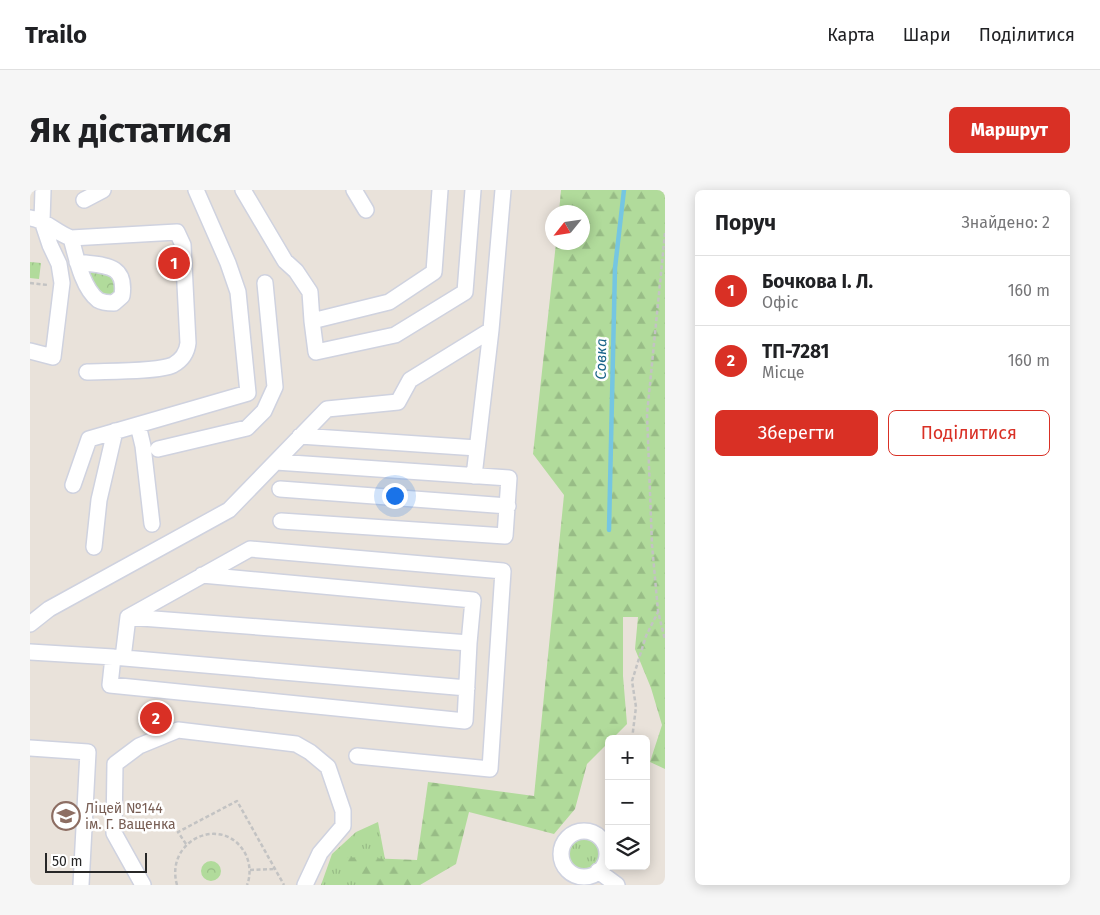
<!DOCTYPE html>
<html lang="uk">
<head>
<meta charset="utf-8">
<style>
	:root { --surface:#fff; --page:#f6f6f6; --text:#202124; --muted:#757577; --line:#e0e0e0; --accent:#d93025 }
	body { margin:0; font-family:"Fira Sans",sans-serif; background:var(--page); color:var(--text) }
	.controls { position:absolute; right:15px; bottom:15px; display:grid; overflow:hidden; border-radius:8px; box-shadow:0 2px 12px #0003 }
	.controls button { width:45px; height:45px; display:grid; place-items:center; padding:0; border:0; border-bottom:1px solid var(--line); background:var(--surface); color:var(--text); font:25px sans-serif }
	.compass { position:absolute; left:515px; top:15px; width:45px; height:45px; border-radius:50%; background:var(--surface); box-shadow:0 2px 12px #0003; rotate:240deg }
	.scale { position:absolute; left:15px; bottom:12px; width:102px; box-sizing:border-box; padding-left:5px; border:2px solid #272727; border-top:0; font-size:14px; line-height:18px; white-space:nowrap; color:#272727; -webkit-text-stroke:4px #fff; paint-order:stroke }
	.you { position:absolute; left:364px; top:305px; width:18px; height:18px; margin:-12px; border:4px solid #fff; border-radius:50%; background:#1a73e8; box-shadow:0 0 0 8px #1a73e833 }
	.badge { display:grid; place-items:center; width:32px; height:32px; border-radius:50%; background:var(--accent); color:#fff; font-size:16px; font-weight:700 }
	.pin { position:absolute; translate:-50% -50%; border:2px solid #fff; box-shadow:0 1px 5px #0006 }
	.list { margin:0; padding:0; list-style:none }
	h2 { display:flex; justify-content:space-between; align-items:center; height:65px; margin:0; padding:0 20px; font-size:21px }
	h2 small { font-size:16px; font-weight:400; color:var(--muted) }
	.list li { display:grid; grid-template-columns:32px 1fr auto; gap:15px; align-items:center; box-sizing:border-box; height:70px; padding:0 20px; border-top:1px solid var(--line) }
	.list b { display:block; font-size:19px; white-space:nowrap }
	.list p { margin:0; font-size:16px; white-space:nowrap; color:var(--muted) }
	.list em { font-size:16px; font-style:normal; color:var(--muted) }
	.actions { display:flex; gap:10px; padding:15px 20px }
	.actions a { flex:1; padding:11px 0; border:1px solid var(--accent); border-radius:8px; text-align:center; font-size:18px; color:var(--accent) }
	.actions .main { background:var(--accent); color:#fff }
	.icon { flex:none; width:28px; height:28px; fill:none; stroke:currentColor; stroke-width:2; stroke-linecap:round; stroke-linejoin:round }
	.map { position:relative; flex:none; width:635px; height:695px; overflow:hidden; border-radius:8px }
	header { display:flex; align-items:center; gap:30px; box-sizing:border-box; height:70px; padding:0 25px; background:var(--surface); border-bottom:1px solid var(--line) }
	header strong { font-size:24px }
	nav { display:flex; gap:28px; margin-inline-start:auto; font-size:18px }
	.intro { display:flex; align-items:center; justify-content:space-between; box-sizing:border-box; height:120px; padding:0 30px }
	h1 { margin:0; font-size:35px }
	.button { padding:12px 22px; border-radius:8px; background:var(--accent); color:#fff; font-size:18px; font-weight:700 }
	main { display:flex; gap:30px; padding:0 30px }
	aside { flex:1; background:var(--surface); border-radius:8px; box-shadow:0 2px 12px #0003 }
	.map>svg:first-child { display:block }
	.grass { fill:url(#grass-tufts) }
	.forest { fill:url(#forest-firs) }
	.park { fill:url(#park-crowns) }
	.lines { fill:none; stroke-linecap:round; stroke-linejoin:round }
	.stream { stroke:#75c6e2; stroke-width:4.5 }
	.minor-casing { stroke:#cfd2df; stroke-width:18 }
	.path { stroke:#c3c3c3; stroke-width:2.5; stroke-dasharray:4 2.5; stroke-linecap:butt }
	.minor { stroke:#fff; stroke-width:15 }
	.labels { text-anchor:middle; stroke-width:5; stroke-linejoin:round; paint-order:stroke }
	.education-label { font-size:14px; fill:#785e54; stroke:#fff; text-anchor:start }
	.water-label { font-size:15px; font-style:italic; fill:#196489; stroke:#fff }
</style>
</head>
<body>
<header>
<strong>Trailo</strong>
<nav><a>Карта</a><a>Шари</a><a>Поділитися</a></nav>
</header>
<div class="intro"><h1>Як дістатися</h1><a class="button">Маршрут</a></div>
<main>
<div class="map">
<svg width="635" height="695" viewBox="0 0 635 695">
	<defs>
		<pattern id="grass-tufts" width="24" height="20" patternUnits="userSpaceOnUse" patternTransform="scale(1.25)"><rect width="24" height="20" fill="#b1db9b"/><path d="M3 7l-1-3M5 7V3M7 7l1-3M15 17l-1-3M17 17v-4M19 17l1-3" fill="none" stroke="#98bc86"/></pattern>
		<pattern id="forest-firs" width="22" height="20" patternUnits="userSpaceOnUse" patternTransform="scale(1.25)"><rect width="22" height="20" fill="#b1db9b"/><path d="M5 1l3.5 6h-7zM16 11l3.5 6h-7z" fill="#98bc86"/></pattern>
		<pattern id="park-crowns" width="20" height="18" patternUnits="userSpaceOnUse" patternTransform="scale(1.25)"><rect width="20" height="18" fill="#b1db9b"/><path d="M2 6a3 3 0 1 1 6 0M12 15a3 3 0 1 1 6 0" fill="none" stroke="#98bc86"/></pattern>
	</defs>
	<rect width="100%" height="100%" fill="#e9e2da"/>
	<path class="grass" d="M 348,632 L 355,669 L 354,695 L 291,695 L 302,664 L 326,642 Z
		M536 663a18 18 0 1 1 36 0a18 18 0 1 1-36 0Z"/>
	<path class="forest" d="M 531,0 L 635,0 L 635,579 L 620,572 L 632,535 L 621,498 L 605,459 L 608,427 L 593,427 L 593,486 L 597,534 L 582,549 L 579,549 L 579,552 L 557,574 L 545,619 L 524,644 L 439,622 L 426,674 L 390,695 L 335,695 L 313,667 L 387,670 L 398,592 L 504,606 L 534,305 L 503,264 L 526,53 L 552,52 L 552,22 L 529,22 Z"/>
	<path class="park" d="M 0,72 L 11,73 L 9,89 L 0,88 Z
		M 57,80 L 69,80 L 83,85 L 87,95 L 84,103 L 77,107 L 64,100 Z
		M171 681a10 10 0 1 1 20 0a10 10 0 1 1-20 0Z"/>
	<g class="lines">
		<path class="stream" d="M 579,340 L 585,78 L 594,0"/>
		<defs>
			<path id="minor" d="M 213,0 L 255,71 L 266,81 L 280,102 L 282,131
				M 324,0 L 336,20
				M 410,0 L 404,82 L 359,112 L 282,131 L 286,162 L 365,145 L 435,102 L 443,0
				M 54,10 L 73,0
				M 0,28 C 16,30 26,43 41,48 L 147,42 L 153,55 L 158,153 C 157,162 152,170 143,175 C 128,182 76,181 57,182
				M 41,48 C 46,66 52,98 68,110 C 73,113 79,113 84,113 L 92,106 C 97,72 72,76 47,72
				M 0,161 L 23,167 L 32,93 L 29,74 L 20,55 L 12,31 L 13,0
				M 108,235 L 113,256 L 122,334
				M 270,246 L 447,258
				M 128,259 L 217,238 L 234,221 L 245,197 L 235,93
				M 246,272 L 479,288 L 475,346 L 251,331
				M 444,286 L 461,140 L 473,0
				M 43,295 L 59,249 L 218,203 L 208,102 L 198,73 L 166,0
				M 250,299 L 478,316
				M 64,357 L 69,310 L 85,241
				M 98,427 L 220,359 L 473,381 L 460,579 L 327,566
				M 98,427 L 439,453
				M 0,434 L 19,419 L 199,320 L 297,219 L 368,212 L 380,190 L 461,140
				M 0,462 L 83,467 L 437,498
				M 83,467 L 80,495 L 435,531 L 439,453 L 443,410 L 172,385
				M 93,468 L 98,427
				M 0,558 L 58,562 L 51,695
				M531 664a23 23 0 1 1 46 0a23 23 0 1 1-46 0Z
				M 568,681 L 587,695
				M 113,695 L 84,643 L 85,574 L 109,556 L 148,540 L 266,554 L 280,562 L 298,577 L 313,621 L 313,636 L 290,663 L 275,695"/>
		</defs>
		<use href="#minor" class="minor-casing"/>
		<path class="path" d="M 635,43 L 617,224 L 622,355 L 628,421 L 635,450
			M 0,93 L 18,95
			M 602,549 L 606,517 L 602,491 L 616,446 L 628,422
			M 156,654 L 148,642 L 207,611 L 254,695
			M 576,668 L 579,661
			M 220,680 L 245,679
			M 147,695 C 134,649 195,623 216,665 C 220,674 221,685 217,695"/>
		<use href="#minor" class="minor"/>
	</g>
	<defs>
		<symbol id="school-ring" viewBox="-11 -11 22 22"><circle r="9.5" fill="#fff" stroke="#8d6e63" stroke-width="1.5"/><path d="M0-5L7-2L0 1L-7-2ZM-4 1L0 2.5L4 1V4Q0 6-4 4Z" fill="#8d6e63"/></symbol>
	</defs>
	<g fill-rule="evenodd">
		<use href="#school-ring" x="20" y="610" width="32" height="32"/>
	</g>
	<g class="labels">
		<g class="education-label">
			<text x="55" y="623">Ліцей №144<tspan x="55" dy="16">ім. Г. Ващенка</tspan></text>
		</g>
		<g class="water-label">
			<text transform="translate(571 169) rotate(-89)" y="5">Совка</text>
		</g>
	</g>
</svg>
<div class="controls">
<button>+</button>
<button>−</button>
<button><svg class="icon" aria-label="layers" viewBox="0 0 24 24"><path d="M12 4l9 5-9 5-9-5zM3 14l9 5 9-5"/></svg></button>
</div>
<svg class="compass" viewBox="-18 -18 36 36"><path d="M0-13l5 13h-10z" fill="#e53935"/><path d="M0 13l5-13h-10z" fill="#757577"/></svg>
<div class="scale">50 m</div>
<div class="you"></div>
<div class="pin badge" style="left:144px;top:73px">1</div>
<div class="pin badge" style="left:126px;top:528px">2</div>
</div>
<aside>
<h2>Поруч<small>Знайдено: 2</small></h2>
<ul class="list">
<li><span class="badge">1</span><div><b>Бочкова І. Л.</b><p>Офіс</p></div><em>160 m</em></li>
<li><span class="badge">2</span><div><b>ТП-7281</b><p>Місце</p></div><em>160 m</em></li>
</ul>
<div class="actions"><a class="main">Зберегти</a><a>Поділитися</a></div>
</aside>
</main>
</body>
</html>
